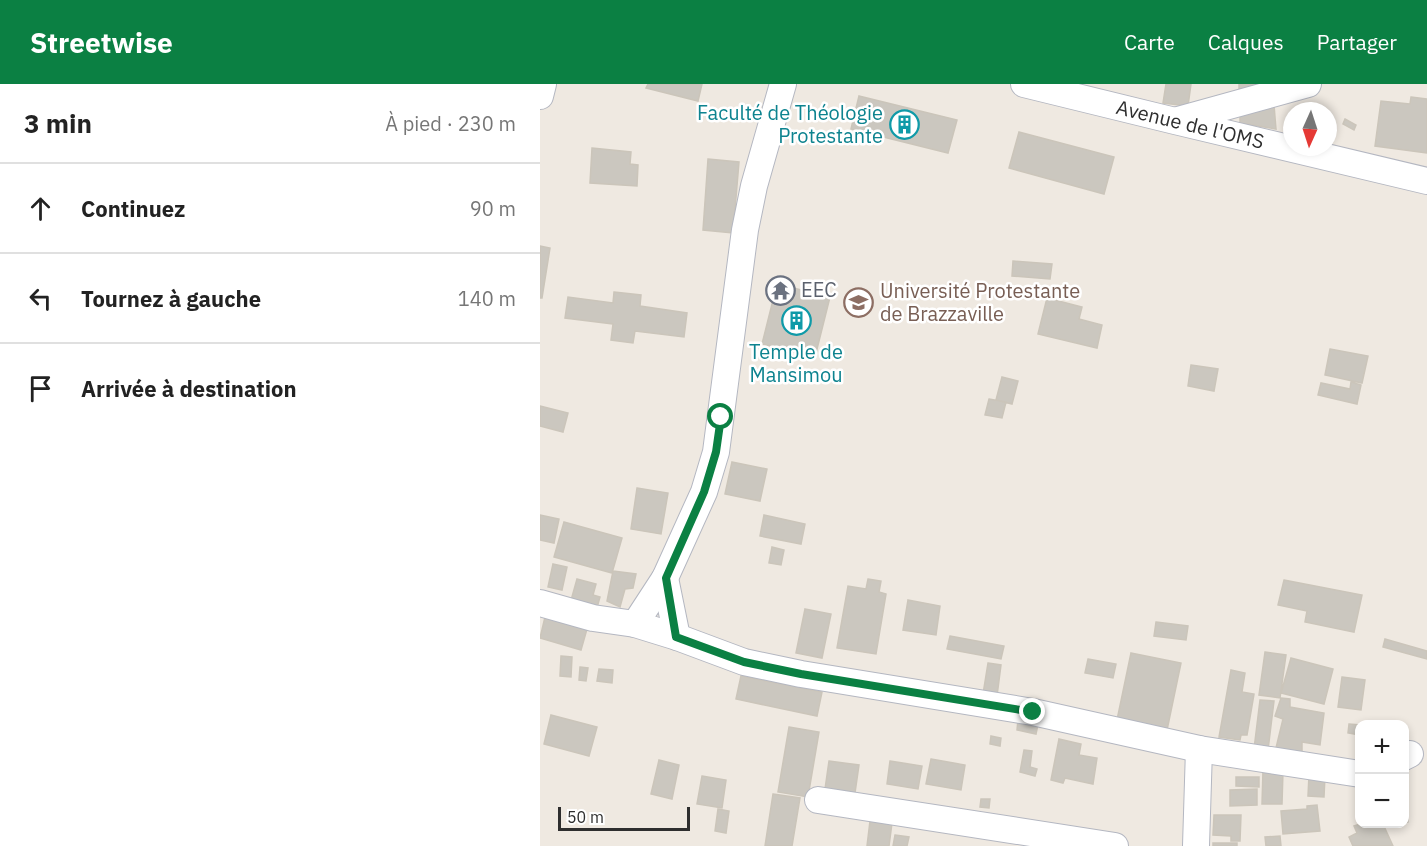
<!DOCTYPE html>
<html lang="fr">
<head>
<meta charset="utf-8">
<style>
	:root { --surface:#fff; --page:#f2f2f2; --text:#222; --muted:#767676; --line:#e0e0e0; --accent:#0b8043 }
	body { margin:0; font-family:"IBM Plex Sans",sans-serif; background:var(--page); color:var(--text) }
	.controls { position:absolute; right:18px; bottom:18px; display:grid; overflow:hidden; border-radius:12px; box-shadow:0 3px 9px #0003 }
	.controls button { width:54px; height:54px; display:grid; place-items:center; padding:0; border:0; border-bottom:2px solid var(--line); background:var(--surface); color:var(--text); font:30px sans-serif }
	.compass { position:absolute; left:743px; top:18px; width:54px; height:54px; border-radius:50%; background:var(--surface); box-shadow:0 3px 9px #0003; rotate:183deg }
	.scale { position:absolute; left:18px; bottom:15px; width:132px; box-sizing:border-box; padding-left:6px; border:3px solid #2e2e2e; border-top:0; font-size:16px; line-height:21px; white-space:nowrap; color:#2e2e2e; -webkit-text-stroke:4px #fff; paint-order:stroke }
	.stop { position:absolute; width:18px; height:18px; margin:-14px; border:4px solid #0b8043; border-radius:50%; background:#fff }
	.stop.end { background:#0b8043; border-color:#fff; box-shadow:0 2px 6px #0008 }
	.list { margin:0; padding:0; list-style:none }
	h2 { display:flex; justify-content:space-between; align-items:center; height:78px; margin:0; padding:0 24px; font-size:26px }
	h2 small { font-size:20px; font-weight:400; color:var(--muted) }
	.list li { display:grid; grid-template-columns:39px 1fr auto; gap:18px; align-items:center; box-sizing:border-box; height:90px; padding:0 24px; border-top:2px solid var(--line) }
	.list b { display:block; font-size:22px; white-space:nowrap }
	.list em { font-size:20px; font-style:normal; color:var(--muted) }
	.icon { flex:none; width:33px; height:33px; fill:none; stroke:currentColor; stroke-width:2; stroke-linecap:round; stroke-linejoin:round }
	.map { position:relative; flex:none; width:887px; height:762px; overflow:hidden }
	header { display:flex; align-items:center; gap:36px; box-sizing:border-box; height:84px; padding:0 30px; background:var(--accent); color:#fff }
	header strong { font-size:28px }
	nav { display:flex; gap:33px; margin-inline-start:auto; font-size:21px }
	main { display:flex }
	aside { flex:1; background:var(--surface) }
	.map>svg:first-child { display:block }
	.building { fill:#cbc7bf; stroke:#cbc5ba; stroke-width:1.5 }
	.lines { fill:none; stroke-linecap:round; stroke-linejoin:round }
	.minor-casing { stroke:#b4b7c1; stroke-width:28 }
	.minor { stroke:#fff; stroke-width:26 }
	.route { stroke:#0b8043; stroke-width:8 }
	.labels { text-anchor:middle; stroke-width:5; stroke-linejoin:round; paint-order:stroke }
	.culture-label { font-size:20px; fill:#0d838f; stroke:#fff; text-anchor:end }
	.street-label { font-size:20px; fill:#2e2e2e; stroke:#fff }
	.worship-label { font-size:20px; fill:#5b616d; stroke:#fff; text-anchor:start }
	.education-label { font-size:20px; fill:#785e54; stroke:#fff; text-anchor:start }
</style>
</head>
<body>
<header>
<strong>Streetwise</strong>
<nav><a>Carte</a><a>Calques</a><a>Partager</a></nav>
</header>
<main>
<aside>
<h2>3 min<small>À pied · 230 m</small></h2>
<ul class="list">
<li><svg class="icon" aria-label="ahead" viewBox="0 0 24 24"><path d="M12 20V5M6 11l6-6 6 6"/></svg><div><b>Continuez</b></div><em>90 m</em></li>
<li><svg class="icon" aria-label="left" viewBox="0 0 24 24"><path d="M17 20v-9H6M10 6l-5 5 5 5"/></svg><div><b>Tournez à gauche</b></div><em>140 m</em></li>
<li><svg class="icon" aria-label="arrive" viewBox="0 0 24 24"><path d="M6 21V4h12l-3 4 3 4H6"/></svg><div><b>Arrivée à destination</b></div></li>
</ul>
</aside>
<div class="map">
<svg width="887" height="762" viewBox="0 0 887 762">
	<rect width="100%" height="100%" fill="#efe9e1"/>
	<path class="building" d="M 108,0 L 162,0 L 158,17 L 106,4 Z
		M 626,0 L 651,0 L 648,22 L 623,19 Z
		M 699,0 L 721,0 L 720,6 L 699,6 Z
		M 319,12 L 417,36 L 408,69 L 311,45 Z
		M 871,13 L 887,15 L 887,69 L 835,62 L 841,17 L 870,20 Z
		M 734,21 L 736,45 L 700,39 L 700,31 Z
		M 805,35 L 816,41 L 814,46 L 803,40 Z
		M 479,48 L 574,73 L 564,110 L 469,84 Z
		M 52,64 L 91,68 L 90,80 L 98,81 L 97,102 L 50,99 Z
		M 168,75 L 199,78 L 193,149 L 163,146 Z
		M 0,162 L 10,164 L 2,214 L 0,214 Z
		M 473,177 L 512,180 L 510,195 L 472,192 Z
		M 237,200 L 290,213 L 275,273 L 222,260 Z
		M 74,208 L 101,211 L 100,222 L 147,229 L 144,253 L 95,247 L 93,259 L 71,256 L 73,240 L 25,234 L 28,213 L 73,219 Z
		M 507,214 L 542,223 L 539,235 L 562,241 L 557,264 L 498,250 Z
		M 790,265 L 828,272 L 822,299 L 785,291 Z
		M 651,281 L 678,285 L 674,307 L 648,302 Z
		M 462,293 L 478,297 L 472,320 L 456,316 Z
		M 811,298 L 821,301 L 817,320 L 778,311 L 781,299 L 810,305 Z
		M 449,315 L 466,318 L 462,334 L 445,331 Z
		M 0,322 L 28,329 L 23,348 L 0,342 Z
		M 192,378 L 227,385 L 220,417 L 185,410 Z
		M 97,404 L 128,409 L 121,450 L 91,445 Z
		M 0,431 L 19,435 L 14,459 L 0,456 Z
		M 224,431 L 265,440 L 261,460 L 220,452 Z
		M 24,438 L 82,454 L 72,489 L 14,473 Z
		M 232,463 L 244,466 L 241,481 L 229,479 Z
		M 13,480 L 27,483 L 22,506 L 8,503 Z
		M 73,487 L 96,490 L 93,504 L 85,505 L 80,523 L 67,517 Z
		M 37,495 L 56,500 L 53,511 L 60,513 L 56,527 L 30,520 Z
		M 328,495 L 341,497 L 339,508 L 346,510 L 336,570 L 297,564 L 308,502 L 326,505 Z
		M 744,496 L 822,511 L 814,548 L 765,538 L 767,527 L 738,521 Z
		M 368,516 L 400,522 L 396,551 L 363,546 Z
		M 265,525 L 291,530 L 282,574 L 256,569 Z
		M 5,533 L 47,545 L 41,566 L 0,554 Z
		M 616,538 L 648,542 L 646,556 L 614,552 Z
		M 410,552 L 464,562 L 461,575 L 407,565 Z
		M 845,555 L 887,567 L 887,575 L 843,563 Z
		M 725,568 L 746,571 L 740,614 L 719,611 Z
		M 591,569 L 641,579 L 627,646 L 577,636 Z
		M 21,572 L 32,573 L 31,593 L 20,592 Z
		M 751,574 L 793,585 L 784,620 L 741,609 Z
		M 548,575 L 576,580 L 573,594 L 545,589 Z
		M 448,579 L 461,581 L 457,612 L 443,610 Z
		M 40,583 L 48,584 L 46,597 L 39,596 Z
		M 59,585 L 73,586 L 72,599 L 57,597 Z
		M 691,586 L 705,589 L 702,608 L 714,610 L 707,651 L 701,651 L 700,656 L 679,653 Z
		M 201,592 L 282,608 L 277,632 L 196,615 Z
		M 802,593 L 825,596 L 821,626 L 798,623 Z
		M 741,614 L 750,615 L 750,623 L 784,629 L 780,661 L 762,658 L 762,669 L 736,664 L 743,635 L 735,632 Z
		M 720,616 L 734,617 L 728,666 L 714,665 Z
		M 11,631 L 57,643 L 49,672 L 4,660 Z
		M 478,636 L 498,640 L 496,650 L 477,646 Z
		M 809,640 L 820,641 L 820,651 L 808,649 Z
		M 249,643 L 279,648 L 268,713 L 238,708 Z
		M 451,652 L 461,654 L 460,662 L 450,660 Z
		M 519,655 L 541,660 L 539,671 L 557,674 L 553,700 L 525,694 L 523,699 L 511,696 Z
		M 484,666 L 492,667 L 490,683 L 497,685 L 495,692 L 480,688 Z
		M 391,675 L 425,681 L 421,706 L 386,700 Z
		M 119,676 L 139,681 L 132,715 L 111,710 Z
		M 289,677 L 319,681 L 315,709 L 285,705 Z
		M 350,677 L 382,682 L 378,705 L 347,700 Z
		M 723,686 L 743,687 L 742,720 L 722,720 Z
		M 769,691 L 785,692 L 784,713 L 768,712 Z
		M 162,692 L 186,696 L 182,724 L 157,720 Z
		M 696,693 L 719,693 L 719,703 L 696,702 Z
		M 717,705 L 717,721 L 690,722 L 690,706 Z
		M 864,707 L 867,707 L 868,738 L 864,739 Z
		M 233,710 L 260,714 L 252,762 L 225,762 Z
		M 441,715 L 450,715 L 449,724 L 440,723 Z
		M 777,721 L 780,747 L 743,750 L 741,727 L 767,725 L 767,722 Z
		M 178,725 L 189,727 L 186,749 L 175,747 Z
		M 674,731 L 701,731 L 700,757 L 691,757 L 691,752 L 673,751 Z
		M 330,737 L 352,739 L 349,762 L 327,762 Z
		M 820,740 L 831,740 L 832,742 L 843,740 L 853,762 L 813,762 L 809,753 L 817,749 L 814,742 Z
		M 355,751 L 369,753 L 367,762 L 353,762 Z
		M 740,752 L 741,762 L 726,762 L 725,753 Z
		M 673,759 L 697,759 L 697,762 L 673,762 Z"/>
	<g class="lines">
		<defs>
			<g id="minor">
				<path id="s1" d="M 484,0 L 635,37 L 887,97"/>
				<path d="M 0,12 L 3,0"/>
				<path d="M 638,36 L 768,0"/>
				<path d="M 125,494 L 137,553"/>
				<path d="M 0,519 L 53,534 L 95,540 L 137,553 L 204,578 L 261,590 L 493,628 L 659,665 L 820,690"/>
				<path d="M 95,540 L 125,494 L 164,408 L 176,368 L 205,146 L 214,102 L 243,0"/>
				<path d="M 864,673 L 870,670"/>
				<path d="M 278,716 L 575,762"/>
				<path d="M 656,762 L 659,665"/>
			</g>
		</defs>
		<use href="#minor" class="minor-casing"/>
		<use href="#minor" class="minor"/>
	</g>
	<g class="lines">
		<path class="route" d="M 181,333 L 176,368 L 164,408 L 126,494 L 136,553 L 204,578 L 261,590 L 493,628"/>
	</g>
	<defs>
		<symbol id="building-ring" viewBox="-11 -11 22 22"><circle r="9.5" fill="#fff" stroke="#0f9aa8" stroke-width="1.5"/><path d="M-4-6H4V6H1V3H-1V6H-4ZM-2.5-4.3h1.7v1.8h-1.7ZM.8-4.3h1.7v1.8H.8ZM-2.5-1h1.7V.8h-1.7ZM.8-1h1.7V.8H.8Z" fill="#0f9aa8"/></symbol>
		<symbol id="temple-ring" viewBox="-11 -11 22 22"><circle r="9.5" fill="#fff" stroke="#6b7280" stroke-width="1.5"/><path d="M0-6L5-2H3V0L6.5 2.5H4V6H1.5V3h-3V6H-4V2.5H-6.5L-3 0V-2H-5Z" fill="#6b7280"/></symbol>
		<symbol id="university-ring" viewBox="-11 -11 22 22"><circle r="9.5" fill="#fff" stroke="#8d6e63" stroke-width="1.5"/><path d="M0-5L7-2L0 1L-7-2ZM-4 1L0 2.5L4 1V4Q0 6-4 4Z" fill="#8d6e63"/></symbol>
	</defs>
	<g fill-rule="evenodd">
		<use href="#building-ring" x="348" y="24" width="33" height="33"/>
		<use href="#temple-ring" x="224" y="190" width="33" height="33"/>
		<use href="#university-ring" x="302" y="202" width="33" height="33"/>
		<use href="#building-ring" x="240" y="220" width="33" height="33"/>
	</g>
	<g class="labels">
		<g class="culture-label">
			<text x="343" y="36">Faculté de Théologie<tspan x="343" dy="23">Protestante</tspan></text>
			<text x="256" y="275" text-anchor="middle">Temple de<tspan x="256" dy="23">Mansimou</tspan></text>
		</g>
		<g class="street-label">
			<text dy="7" stroke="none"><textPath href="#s1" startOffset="171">Avenue de l'OMS</textPath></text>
		</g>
		<g class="worship-label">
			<text x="261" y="213">EEC</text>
		</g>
		<g class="education-label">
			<text x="340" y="214">Université Protestante<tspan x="340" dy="23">de Brazzaville</tspan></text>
		</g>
	</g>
</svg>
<div class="controls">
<button>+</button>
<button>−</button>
</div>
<svg class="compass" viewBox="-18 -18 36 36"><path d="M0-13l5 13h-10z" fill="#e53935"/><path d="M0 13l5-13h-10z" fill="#767676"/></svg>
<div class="scale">50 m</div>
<div class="stop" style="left:181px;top:333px"></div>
<div class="stop end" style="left:493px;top:628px"></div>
</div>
</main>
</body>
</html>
